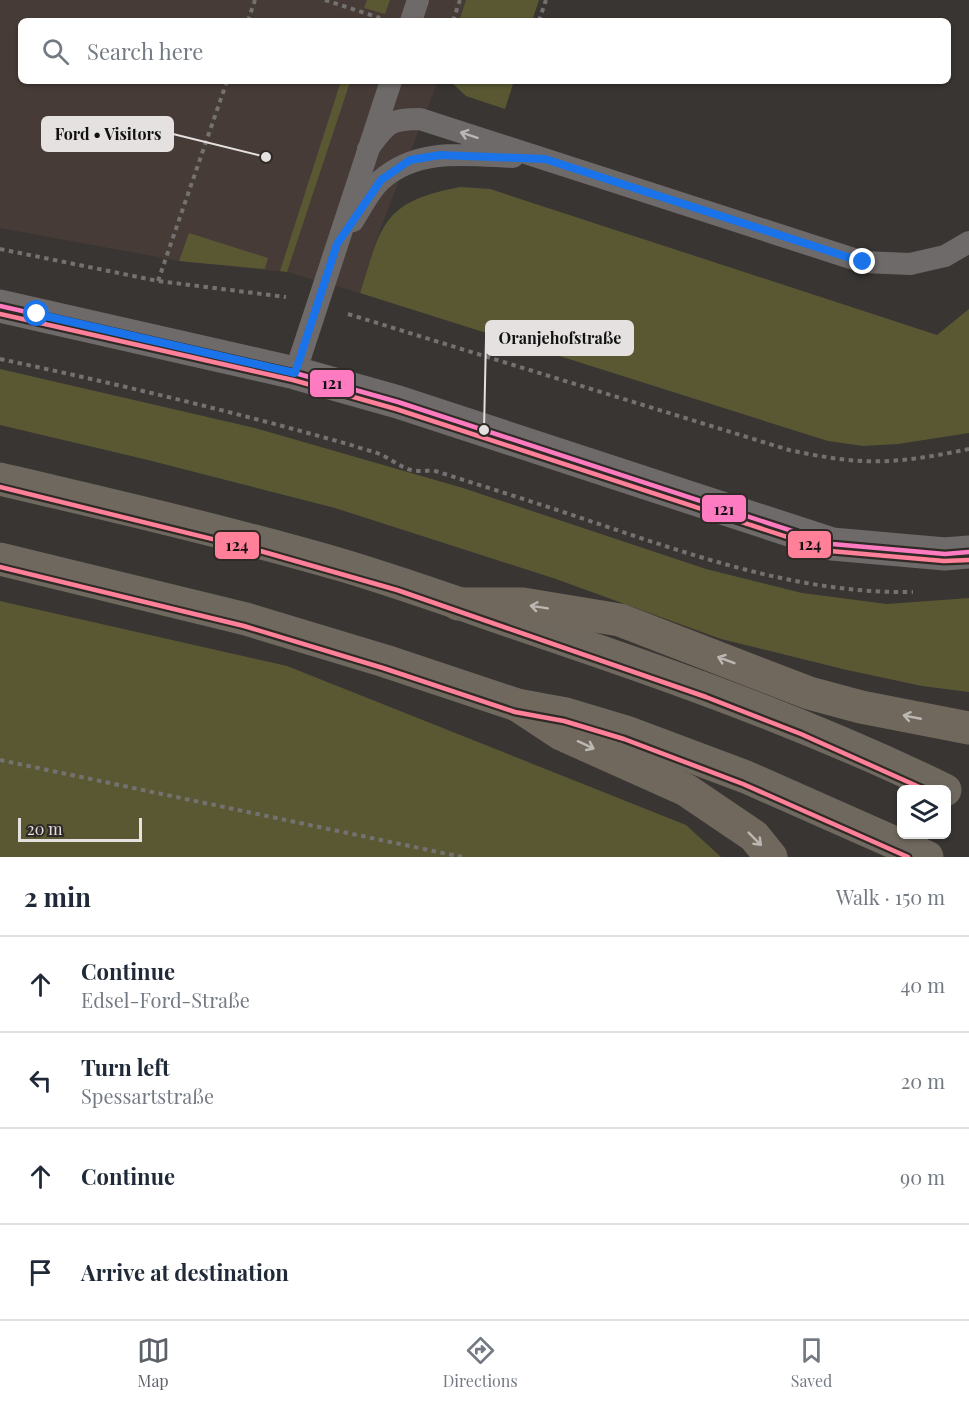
<!DOCTYPE html>
<html lang="en">
<head>
<meta charset="utf-8">
<style>
	:root { --surface:#fff; --page:#f6f6f7; --text:#1f2937; --muted:#747a83; --line:#e0e1e3; --accent:#5d6168 }
	body { margin:0; font-family:"Playfair Display",serif; background:var(--page); color:var(--text) }
	.controls { position:absolute; right:18px; bottom:18px; display:grid; overflow:hidden; border-radius:9px; box-shadow:0 2px 4px #0004 }
	.controls button { width:54px; height:54px; display:grid; place-items:center; padding:0; border:0; border-bottom:2px solid var(--line); background:var(--surface); color:var(--text); font:30px sans-serif }
	.scale { position:absolute; left:18px; bottom:15px; width:124px; box-sizing:border-box; padding-left:6px; border:3px solid #e5e1e0; border-top:0; font-size:16px; line-height:21px; white-space:nowrap; color:#e5e1e0; -webkit-text-stroke:4px #302a27; paint-order:stroke }
	.stop { position:absolute; width:18px; height:18px; margin:-14px; border:4px solid #1a73e8; border-radius:50%; background:#fff }
	.stop.end { background:#1a73e8; border-color:#fff; box-shadow:0 2px 6px #0008 }
	.list { margin:0; padding:0; list-style:none }
	h2 { display:flex; justify-content:space-between; align-items:center; height:78px; margin:0; padding:0 24px; font-size:26px }
	h2 small { font-size:20px; font-weight:400; color:var(--muted) }
	.list li { display:grid; grid-template-columns:39px 1fr auto; gap:18px; align-items:center; box-sizing:border-box; height:96px; padding:0 24px; border-top:2px solid var(--line) }
	.list b { display:block; font-size:22px; white-space:nowrap }
	.list p { margin:0; font-size:20px; white-space:nowrap; color:var(--muted) }
	.list em { font-size:20px; font-style:normal; color:var(--muted) }
	.icon { flex:none; width:33px; height:33px; fill:none; stroke:currentColor; stroke-width:2; stroke-linecap:round; stroke-linejoin:round }
	.map { position:relative; flex:none; width:969px; height:857px; overflow:hidden }
	.search { position:absolute; background:var(--surface); box-shadow:0 2px 4px #0004; left:18px; right:18px; top:18px; height:66px; display:flex; align-items:center; gap:15px; box-sizing:border-box; padding:0 21px; border-radius:9px; color:var(--muted); font-size:22px }
	.sheet { height:462px; background:var(--surface) }
	nav { display:flex; justify-content:space-around; align-items:center; box-sizing:border-box; height:84px; border-top:2px solid var(--line); background:var(--surface); font-size:16px; color:var(--muted) }
	nav a { display:grid; justify-items:center; gap:3px }
	nav .on { color:var(--accent) }
	.map>svg:first-child { display:block }
	.built { fill:#463b37 }
	.green { fill:#5a5833 }
	.lines { fill:none; stroke-linecap:round; stroke-linejoin:round }
	.path { stroke:#747271; stroke-width:4; stroke-dasharray:4.5 4.5; stroke-linecap:butt }
	.service { stroke:#6d6a69; stroke-width:22 }
	.tertiary { stroke:#6d6a69; stroke-width:33 }
	.trunk { stroke:#6f685e; stroke-width:33 }
	.motorway { stroke:#70685c; stroke-width:33 }
	.bus-1-casing { stroke:#302a27; stroke-width:9 }
	.bus-2-casing { stroke:#302a27; stroke-width:9 }
	.bus-1 { stroke:#fe7ac1; stroke-width:4.5 }
	.bus-2 { stroke:#ff8098; stroke-width:4.5 }
	.oneway { stroke:#bbb7b6 }
	.oneway2 { stroke:#bcb7b2 }
	.route { stroke:#1a73e8; stroke-width:8 }
	.leader { fill:none; stroke:#e5e1e0; stroke-width:2 }
	.callout-dot { fill:#e5e1e0; stroke:#302a27; stroke-width:2 }
	.callout { fill:#e5e1e0; stroke:#e5e1e0; stroke-width:2 }
	.callout-label { font-size:16px; text-anchor:middle; font-weight:bold; fill:#111 }
	.line-badge { stroke:#302a27; stroke-width:2 }
	.pale-badge-label { font-size:16px; text-anchor:middle; font-weight:bold; fill:#111 }
</style>
</head>
<body>
<div class="map">
<svg width="969" height="857" viewBox="0 0 969 857">
	<rect width="100%" height="100%" fill="#383533"/>
	<path class="built" d="M 0,0 L 466,0 L 459,21 L 21,21 L 21,81 L 438,81 L 379,233 L 360,293 L 287,272 L 179,261 L 0,228 Z"/>
	<path class="green" d="M 367,0 L 390,0 L 385,14 L 364,8 Z
		M 466,0 L 539,0 L 532,21 L 459,21 Z
		M 341,81 L 355,81 L 349,85 L 287,272 L 280,271 Z
		M 450,81 L 514,81 L 505,109 L 466,96 Z
		M 460,187 L 490,189 L 937,335 L 969,309 L 969,433 L 898,444 L 863,446 L 828,441 L 360,293 C 382,224 382,202 460,187 Z
		M 189,233 L 268,258 L 265,269 L 179,261 Z
		M 0,369 L 255,428 L 463,488 L 706,569 L 802,593 L 887,604 L 969,598 L 969,692 L 922,686 L 847,670 L 721,639 L 556,579 L 335,508 L 148,460 L 0,425 Z
		M 0,601 L 287,666 L 686,825 L 721,857 L 0,857 Z"/>
	<g class="lines">
		<path class="path" d="M 325,0 L 380,18
			M 248,21 L 255,0
			M 453,21 L 460,0
			M 539,21 L 546,0
			M 0,249 L 158,281 L 286,297
			M 158,281 L 227,81
			M 348,314 L 789,450 C 813,455 838,460 863,461 C 897,463 935,456 969,449
			M 0,359 C 118,384 235,412 351,445 C 359,448 369,450 377,453 C 399,462 405,475 432,470 C 486,487 540,504 593,522 C 697,557 802,594 913,592
			M 0,760 L 462,857"/>
		<path class="service" d="M 411,21 L 418,0
			M 368,149 C 386,124 389,119 420,119 L 863,262 L 910,264 L 945,256 L 969,242
			M 353,221 C 361,208 370,190 381,180 C 418,147 468,155 513,157
			M 295,373 L 391,81"/>
		<path class="tertiary" d="M 0,306 L 295,373 L 398,402 L 832,544 L 945,554 L 969,552"/>
		<path class="trunk" d="M 0,479 C 115,506 231,533 345,566 C 418,588 491,615 563,639 C 693,683 821,730 945,790
			M 0,559 L 246,619 L 385,661 L 517,705 L 566,714 L 626,732 L 746,777 L 927,857"/>
		<path class="motorway" d="M 458,604 L 523,604 L 620,620 L 809,693 L 861,707 L 969,728
			M 517,705 L 561,734 L 686,790 L 754,836 L 771,857"/>
		<defs>
			<path id="bus-1" d="M 0,306 L 295,373 L 398,402 L 832,544 L 945,554 L 969,552"/>
			<path id="bus-2" d="M 0,314 L 293,380 L 396,409 L 830,551 L 944,561 L 969,560
				M 0,487 L 257,550 L 397,590 L 706,697 L 801,734 L 926,790
				M 0,567 L 244,626 L 383,668 L 515,712 L 564,721 L 624,739 L 743,784 L 908,857"/>
		</defs>
		<use href="#bus-1" class="bus-1-casing"/>
		<use href="#bus-2" class="bus-2-casing"/>
		<use href="#bus-1" class="bus-1"/>
		<use href="#bus-2" class="bus-2"/>
	</g>
	<defs><path id="oneway-shaft" d="M-6 0H5M1.5-3L5.5 0L1.5 3" fill="none" stroke-width="1.6" stroke-linecap="round" stroke-linejoin="round" transform="scale(1.5)"/></defs>
	<use class="oneway" href="#oneway-shaft" transform="translate(469 135) rotate(-162)"/>
	<g class="oneway2">
		<use href="#oneway-shaft" transform="translate(539 607) rotate(-171)"/>
		<use href="#oneway-shaft" transform="translate(726 660) rotate(-159)"/>
		<use href="#oneway-shaft" transform="translate(912 717) rotate(-169)"/>
		<use href="#oneway-shaft" transform="translate(586 745) rotate(25)"/>
		<use href="#oneway-shaft" transform="translate(755 839) rotate(45)"/>
	</g>
	<g class="lines">
		<path class="route" d="M 37,314 L 295,373 L 337,244 L 381,180 L 410,160 L 440,155 L 545,159 L 863,262"/>
	</g>
	<path class="leader" d="M266 157L173 134M484 430L486 338"/>
	<g class="callout-dot">
		<circle cx="266" cy="157" r="6"/>
		<circle cx="484" cy="430" r="6"/>
	</g>
	<g class="callout">
		<rect x="42" y="117" width="131" height="34" rx="6"/>
		<rect x="486" y="321" width="147" height="34" rx="6"/>
	</g>
	<g class="callout-label">
		<text x="108" y="140">Ford • Visitors</text>
		<text x="560" y="344">Oranjehofstraße</text>
	</g>
	<g class="line-badge">
		<rect x="309" y="369" width="46" height="29" rx="6" fill="#fe7ac1"/>
		<rect x="701" y="494" width="46" height="29" rx="6" fill="#fe7ac1"/>
		<rect x="787" y="530" width="45" height="29" rx="6" fill="#ff8098"/>
		<rect x="214" y="531" width="46" height="29" rx="6" fill="#ff8098"/>
	</g>
	<g class="pale-badge-label">
		<text x="332" y="389">121</text>
		<text x="724" y="515">121</text>
		<text x="810" y="550">124</text>
		<text x="237" y="551">124</text>
	</g>
</svg>
<div class="controls">
<button><svg class="icon" aria-label="layers" viewBox="0 0 24 24"><path d="M12 4l9 5-9 5-9-5zM3 14l9 5 9-5"/></svg></button>
</div>
<div class="scale">20 m</div>
<div class="stop" style="left:37px;top:314px"></div>
<div class="stop end" style="left:863px;top:262px"></div>
<div class="search"><svg class="icon" aria-label="search" viewBox="0 0 24 24"><circle cx="10" cy="10" r="6"/><path d="M15 15l6 6"/></svg>Search here</div>
</div>
<section class="sheet">
<h2>2 min<small>Walk · 150 m</small></h2>
<ul class="list">
<li><svg class="icon" aria-label="ahead" viewBox="0 0 24 24"><path d="M12 20V5M6 11l6-6 6 6"/></svg><div><b>Continue</b><p>Edsel-Ford-Straße</p></div><em>40 m</em></li>
<li><svg class="icon" aria-label="left" viewBox="0 0 24 24"><path d="M17 20v-9H6M10 6l-5 5 5 5"/></svg><div><b>Turn left</b><p>Spessartstraße</p></div><em>20 m</em></li>
<li><svg class="icon" aria-label="ahead" viewBox="0 0 24 24"><path d="M12 20V5M6 11l6-6 6 6"/></svg><div><b>Continue</b></div><em>90 m</em></li>
<li><svg class="icon" aria-label="arrive" viewBox="0 0 24 24"><path d="M6 21V4h12l-3 4 3 4H6"/></svg><div><b>Arrive at destination</b></div></li>
</ul>
</section>
<nav>
<a class="on"><svg class="icon" aria-label="map" viewBox="0 0 24 24"><path d="M3 6l6-2 6 2 6-2v14l-6 2-6-2-6 2zM9 4v14M15 6v14"/></svg>Map</a>
<a><svg class="icon" aria-label="directions" viewBox="0 0 24 24"><path d="M12 3l9 9-9 9-9-9zM9 14v-3h6M13 9l2 2-2 2"/></svg>Directions</a>
<a><svg class="icon" aria-label="saved" viewBox="0 0 24 24"><path d="M7 4h10v16l-5-4-5 4z"/></svg>Saved</a>
</nav>
</body>
</html>
